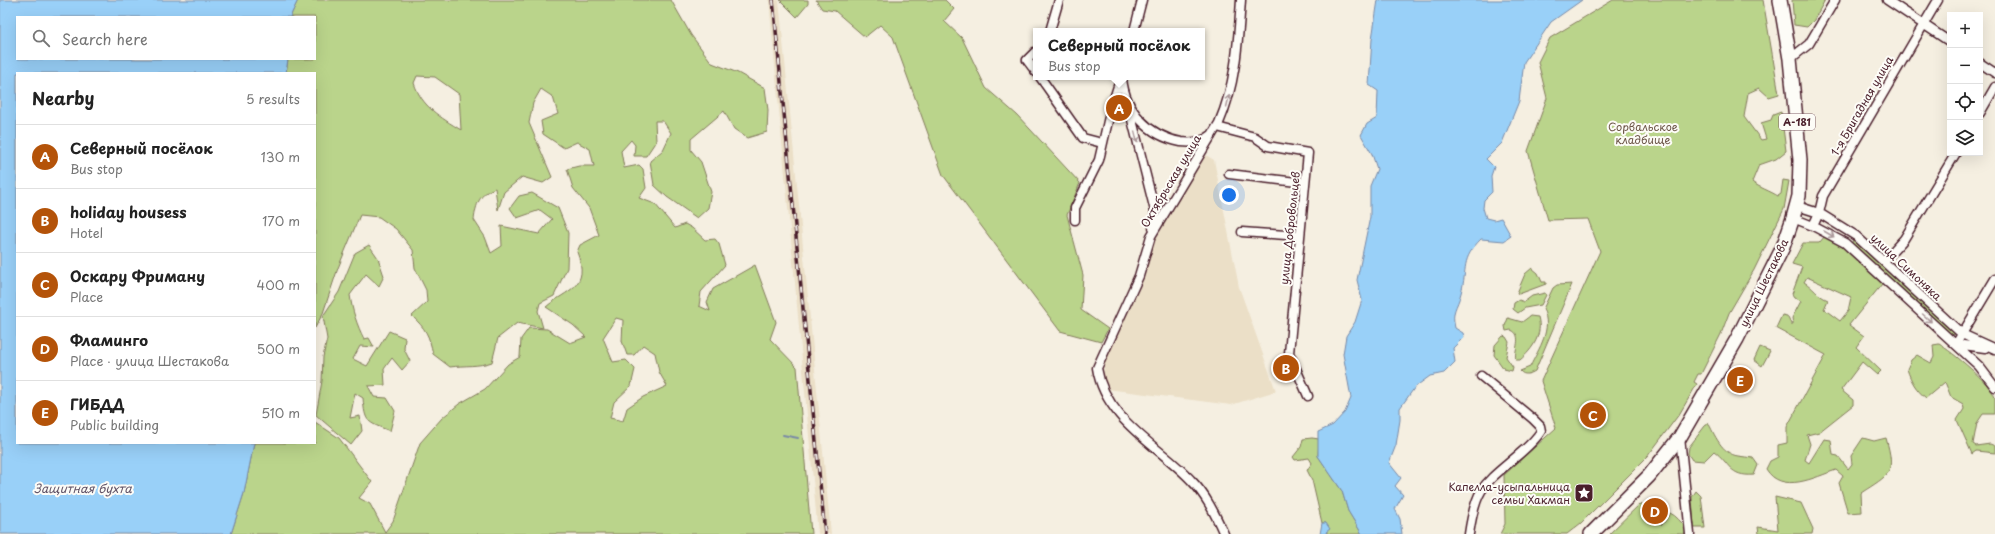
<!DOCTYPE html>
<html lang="en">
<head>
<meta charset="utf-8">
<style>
	:root { --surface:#fff; --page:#f6f6f6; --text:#222; --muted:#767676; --line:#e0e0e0; --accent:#b45309 }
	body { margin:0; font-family:"Playpen Sans",sans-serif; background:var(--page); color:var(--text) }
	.controls { position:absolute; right:12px; top:12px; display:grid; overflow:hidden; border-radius:0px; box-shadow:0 4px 16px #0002 }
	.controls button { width:36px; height:36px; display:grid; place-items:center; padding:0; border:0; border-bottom:1px solid var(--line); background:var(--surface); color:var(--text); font:20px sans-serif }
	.you { position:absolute; left:1229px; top:195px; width:14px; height:14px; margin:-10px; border:3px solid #fff; border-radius:50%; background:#1a73e8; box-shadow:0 0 0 6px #1a73e833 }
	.badge { display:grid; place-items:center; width:26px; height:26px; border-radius:50%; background:var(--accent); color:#fff; font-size:13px; font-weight:700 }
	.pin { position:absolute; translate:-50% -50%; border:2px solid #fff; box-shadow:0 1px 4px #0006 }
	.popup { position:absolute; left:1033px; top:28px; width:172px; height:52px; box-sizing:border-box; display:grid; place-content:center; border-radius:0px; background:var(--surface); filter:drop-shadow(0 1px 3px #0005); font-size:13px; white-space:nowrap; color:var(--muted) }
	.popup b { font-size:15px; color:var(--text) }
	.popup::after { content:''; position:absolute; left:50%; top:100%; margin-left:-8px; border:8px solid transparent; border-top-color:var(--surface) }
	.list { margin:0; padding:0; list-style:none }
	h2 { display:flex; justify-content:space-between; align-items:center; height:52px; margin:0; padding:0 16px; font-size:17px }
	h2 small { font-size:13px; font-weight:400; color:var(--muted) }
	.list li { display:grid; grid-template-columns:26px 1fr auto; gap:12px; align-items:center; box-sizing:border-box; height:64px; padding:0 16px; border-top:1px solid var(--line) }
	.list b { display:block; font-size:15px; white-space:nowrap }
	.list p { margin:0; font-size:13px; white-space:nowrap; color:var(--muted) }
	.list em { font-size:13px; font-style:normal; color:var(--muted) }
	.icon { flex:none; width:22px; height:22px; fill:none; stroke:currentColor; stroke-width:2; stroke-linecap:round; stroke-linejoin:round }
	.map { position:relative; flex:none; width:1995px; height:534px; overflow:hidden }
	.search { position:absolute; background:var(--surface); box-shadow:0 4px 16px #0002; left:16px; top:16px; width:300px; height:44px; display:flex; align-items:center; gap:10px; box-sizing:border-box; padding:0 14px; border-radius:0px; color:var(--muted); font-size:15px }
	.panel { position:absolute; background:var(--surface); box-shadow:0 4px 16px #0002; left:16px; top:72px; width:300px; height:372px; border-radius:0px }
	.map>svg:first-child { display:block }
	.built { fill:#ebdfc7 }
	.green { fill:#bad48b; stroke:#827a5b; fill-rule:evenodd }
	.water { fill:#99d0f8; stroke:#7989a6 }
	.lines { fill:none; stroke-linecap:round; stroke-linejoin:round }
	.stream { stroke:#7989a6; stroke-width:2 }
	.minor-casing { stroke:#4a1f2b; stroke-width:11 }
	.primary-casing { stroke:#4a1f2b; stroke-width:16 }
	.minor { stroke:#fdfcf7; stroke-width:8 }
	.primary { stroke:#fdfcf7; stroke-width:13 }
	.rail-casing { stroke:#4a1f2b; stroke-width:3.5 }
	.rail { stroke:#fdfcf7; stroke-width:2; stroke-dasharray:6; stroke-linecap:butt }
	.oneway { stroke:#ac999b }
	.labels { text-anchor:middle; stroke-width:4; stroke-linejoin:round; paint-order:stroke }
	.shield { fill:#fdfcf7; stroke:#806168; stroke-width:1 }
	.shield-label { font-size:10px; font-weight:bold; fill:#4a1f2b }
	.street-label { font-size:11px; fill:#4a1f2b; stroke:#fdfcf7 }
	.park-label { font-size:11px; fill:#6c5548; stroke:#fdfcf7 }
	.poi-label { font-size:11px; fill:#4a1f2b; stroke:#fdfcf7; text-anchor:end }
	.water-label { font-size:12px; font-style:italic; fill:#625468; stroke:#fdfcf7 }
</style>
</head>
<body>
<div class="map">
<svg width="1995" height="534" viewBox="0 0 1995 534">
	<rect width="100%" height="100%" fill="#f5efe1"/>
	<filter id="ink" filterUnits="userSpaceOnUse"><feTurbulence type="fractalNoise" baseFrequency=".025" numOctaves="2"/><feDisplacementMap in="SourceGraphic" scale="8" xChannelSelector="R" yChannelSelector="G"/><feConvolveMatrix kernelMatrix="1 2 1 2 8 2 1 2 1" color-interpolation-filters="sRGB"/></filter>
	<g filter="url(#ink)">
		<path class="built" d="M 769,0 L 779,0 L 831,534 L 818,534 Z
			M 1204,154 L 1214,160 L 1239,287 L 1276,391 L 1231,405 L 1107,389 L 1103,378 L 1104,364 L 1144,278 L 1156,235 Z"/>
		<path class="green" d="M 298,0 L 671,0 L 691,35 L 712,63 L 738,73 L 765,88 L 768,110 L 767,132 L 747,138 L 734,129 L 724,111 L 691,139 L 691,150 L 701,162 L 711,192 L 708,208 L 697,218 L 667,197 L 654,185 L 650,161 L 663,150 L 671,133 L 663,121 L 655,121 L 656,141 L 646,156 L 634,156 L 635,145 L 631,140 L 621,151 L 624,168 L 639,165 L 643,169 L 646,188 L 639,198 L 655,204 L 675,228 L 685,224 L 692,228 L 705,240 L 715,239 L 719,244 L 725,265 L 701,292 L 699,306 L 710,311 L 707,302 L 713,289 L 755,265 L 776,322 L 770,339 L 797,367 L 811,534 L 231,534 L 244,493 L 254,443 L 315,443 L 315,422 L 339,438 L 372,482 L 359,498 L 370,504 L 385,532 L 393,521 L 420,443 L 442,418 L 459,404 L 485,389 L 508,364 L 520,357 L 521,339 L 529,328 L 547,329 L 570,343 L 586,337 L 573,325 L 546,307 C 567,289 591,288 577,252 L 580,245 L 599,235 L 589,208 L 573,188 L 567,169 L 579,166 L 594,166 L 590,149 L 577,142 L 564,148 L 543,134 L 541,121 L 558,114 L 553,97 L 541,89 L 533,103 L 529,123 L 552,177 L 543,183 L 522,177 L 504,192 L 498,210 L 495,188 C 479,194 476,204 474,220 L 485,237 L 491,253 L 502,246 L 501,226 L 539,234 L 552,219 L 540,210 L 517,218 L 510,208 L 519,196 L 532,193 L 558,208 L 568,233 L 567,268 L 554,296 L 540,303 L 538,311 L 543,328 L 517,323 L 498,338 L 492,362 C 478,367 465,365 450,367 L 433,354 C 429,335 426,329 412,316 L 427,302 L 426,290 L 415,268 L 413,250 L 396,229 L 379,217 L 360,215 L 338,268 L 323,313 L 315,328 L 315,73 L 286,73 L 288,59 L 315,59 L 315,17 L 290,17 ZM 417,76 L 435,77 L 459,94 L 461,130 C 440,117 422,107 414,83 ZM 616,318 L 623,320 L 622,341 L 627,355 L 634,355 L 643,345 L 655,353 L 659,372 L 667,386 L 643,397 L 627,408 L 623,421 L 610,418 L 614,402 L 631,386 L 635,369 L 626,360 L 613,362 L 603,338 Z
			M 780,0 L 808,0 L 808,4 L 797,17 Z
			M 816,0 L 945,0 L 954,9 L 944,21 L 962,38 L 986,88 L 1017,115 L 1080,183 L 1067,215 L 1083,275 L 1081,310 L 1108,329 L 1101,342 L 1060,331 L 943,175 L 893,37 L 880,25 L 865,37 L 835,11 L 822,9 Z
			M 1613,0 L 1763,0 L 1779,94 L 1769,97 L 1759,88 L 1748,93 L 1744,117 L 1761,140 L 1766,139 L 1761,123 L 1771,120 L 1773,115 L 1781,112 L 1786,151 L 1776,159 L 1759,165 L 1752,182 C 1756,186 1772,192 1778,196 L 1781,194 L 1783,180 L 1789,181 L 1784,209 L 1754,270 L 1729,313 L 1721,334 L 1701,374 L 1698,374 L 1694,382 L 1697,384 L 1680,413 L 1647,457 L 1581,523 L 1567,534 L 1500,534 L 1505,524 L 1504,475 L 1556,428 L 1541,381 L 1600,251 L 1588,219 L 1548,220 L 1528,151 L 1547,98 L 1538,62 L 1550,38 Z
			M 1792,0 L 1825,0 L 1814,20 L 1807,27 L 1794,25 Z
			M 1825,236 L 1843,245 L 1882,284 L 1849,325 L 1864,336 L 1856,347 L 1881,371 L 1877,375 L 1862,362 L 1841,390 L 1853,400 L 1853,405 L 1819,432 L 1807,435 L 1810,444 L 1805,460 L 1809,463 L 1824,439 L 1831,440 L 1833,455 L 1838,456 L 1848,469 L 1852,464 L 1851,456 L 1863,438 L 1874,441 L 1886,438 C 1896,474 1890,474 1861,493 L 1862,512 L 1848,513 L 1839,483 L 1843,476 L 1836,470 C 1815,477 1782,495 1766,469 L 1770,461 L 1778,457 L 1778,445 L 1787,443 L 1787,427 L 1826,355 L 1776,328 L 1782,315 L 1787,316 L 1791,324 L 1793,324 L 1792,318 L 1801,301 L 1794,297 L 1792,294 L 1802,267 L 1792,264 L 1803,243 L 1819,243 ZM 1807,277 L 1851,297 L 1848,311 L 1840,321 L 1824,309 L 1828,300 C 1816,295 1814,288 1804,282 Z
			M 1853,240 L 1955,333 L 1955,334 L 1952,335 L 1851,244 Z
			M 369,245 L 378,258 L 384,276 L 379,286 L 366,274 L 350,295 C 352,310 357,325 364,339 L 369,338 L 374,347 L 360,346 L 353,359 L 367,366 L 389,331 L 405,338 L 404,349 L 410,361 L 402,370 L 392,358 L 384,369 L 385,385 L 368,386 L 374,397 L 387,398 L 395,411 L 390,431 C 367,422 365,423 363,398 L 355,393 L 350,418 L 360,416 L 362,431 L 351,445 L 316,415 L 322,381 L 323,357 L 327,339 L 323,316 L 339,292 L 355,253 Z
			M 1532,268 L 1538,273 L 1542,282 L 1546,282 L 1546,284 L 1519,294 L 1517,293 L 1525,274 Z
			M 1572,284 L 1535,371 C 1530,374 1524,376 1520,371 L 1530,367 C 1539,348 1553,329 1543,309 L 1553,288 L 1557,285 Z
			M 1545,293 L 1546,295 L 1541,305 L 1525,308 L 1518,313 L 1513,309 L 1514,303 L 1519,300 L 1524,302 L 1532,296 Z
			M 1530,316 L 1538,317 C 1543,334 1533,349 1520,360 L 1516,360 C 1513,351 1524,335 1511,330 L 1506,331 L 1505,326 L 1508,318 L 1522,322 Z
			M 1503,336 L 1506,337 L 1509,342 L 1506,357 L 1513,367 L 1512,371 L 1504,369 L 1494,355 L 1495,345 Z
			M 1939,344 C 1951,351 1993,385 1995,398 C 1995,403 1995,409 1995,414 L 1983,414 L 1977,423 L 1973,444 L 1976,446 L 1990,444 L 1995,446 L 1995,453 L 1976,451 L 1972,454 L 1957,420 L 1964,409 L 1963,404 L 1951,397 L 1945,382 L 1926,398 C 1916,390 1911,381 1907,369 L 1911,360 L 1917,355 L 1931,363 L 1934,357 L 1933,345 Z
			M 1760,347 L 1770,351 L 1762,366 L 1754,360 Z
			M 1708,422 C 1714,434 1722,454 1738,456 C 1743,457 1748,457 1753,458 L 1758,465 L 1754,475 C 1729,477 1730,463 1714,451 L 1704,461 L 1692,460 L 1688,454 L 1689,447 Z
			M 1312,438 L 1319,439 L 1318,456 L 1342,491 L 1348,511 L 1362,534 L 1327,534 L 1326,523 L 1322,523 L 1312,480 L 1307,470 L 1312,463 L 1309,458 L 1295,460 L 1293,457 L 1301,447 L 1303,439 Z
			M 1696,491 L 1701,496 L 1705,528 L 1694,528 L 1692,497 Z
			M 1775,497 L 1801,503 L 1813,529 L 1812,534 L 1759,534 L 1758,527 L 1778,530 Z
			M 1641,503 L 1662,525 L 1670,513 C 1677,516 1680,522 1686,527 L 1687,534 L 1609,534 Z"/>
		<path class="water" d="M 0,0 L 298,0 L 290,17 L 17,17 L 17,59 L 288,59 L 286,73 L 17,73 L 17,443 L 254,443 L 244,493 L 231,534 L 0,534 Z
			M 1378,0 L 1582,0 L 1551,22 L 1524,62 L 1519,101 L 1502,143 L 1486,159 L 1494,167 L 1491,176 L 1492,192 L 1484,200 L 1483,208 L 1486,218 L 1494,220 L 1501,218 L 1511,236 L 1504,241 L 1481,239 C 1460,260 1468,268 1461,293 C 1457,309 1451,310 1455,328 L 1463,333 L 1464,337 L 1453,348 L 1455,362 L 1444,373 L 1430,376 L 1415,387 L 1400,408 L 1400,420 L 1396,445 L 1389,463 L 1401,478 L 1395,486 L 1403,495 L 1395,509 L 1400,519 L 1402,534 L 1362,534 L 1348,511 L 1342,491 L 1318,456 L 1318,432 L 1333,425 L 1345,412 L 1351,398 L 1343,354 L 1346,336 L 1355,322 L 1362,300 L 1357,280 L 1370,217 L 1370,186 L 1377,169 L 1372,154 L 1361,135 L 1367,124 L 1377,118 L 1378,91 L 1369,85 L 1372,39 Z
			M 1322,523 L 1326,523 L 1330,529 L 1326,532 L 1327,534 L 1320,534 Z"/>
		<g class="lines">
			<path class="stream" d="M 783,435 L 798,438"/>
			<defs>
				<path id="minor" d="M 1887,0 L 1950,42
					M 1050,31 L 1059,0
					M 1134,31 L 1142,0
					M 1036,51 L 1027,60 L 1036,72
					M 1790,59 L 1809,44 L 1835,0
					M 1980,63 L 1995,73
					M 1040,77 L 1083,138 L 1102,143
					M 1122,78 C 1125,111 1149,136 1181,142 C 1191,143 1202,143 1210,136
					M 1127,100 L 1155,211 L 1153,227
					M 1980,113 L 1995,87
					M 1217,127 L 1255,137 L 1268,146 L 1308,153 L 1289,353 L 1308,396
					M 1229,174 L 1305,183
					M 1797,206 L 1819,213 L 1856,236 L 1962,334 L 1995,349
					M 1793,218 L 1813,226 L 1845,243 L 1979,366 L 1995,387
					M 1075,220 L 1075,208 L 1099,160 L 1111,108 L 1121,77
					M 1813,226 L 1819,213 L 1823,196 L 1938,0
					M 1242,232 L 1300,236
					M 1884,261 L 1904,239 L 1956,153
					M 1956,344 L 1995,279
					M 1956,344 L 1985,348
					M 1680,437 L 1690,534
					M 1224,534 C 1215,514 1206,495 1191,480 C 1158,445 1105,420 1097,368 L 1139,276 L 1151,236 L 1219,123 C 1236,84 1238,42 1241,0
					M 1469,534 C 1476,487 1483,485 1517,456 C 1526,448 1535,441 1541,431 L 1540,426 L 1533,419 L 1481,376"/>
				<path id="primary" d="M 1591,534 L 1649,476 L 1680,437 L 1737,339 L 1783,247 L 1793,218 L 1799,196 L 1800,160 L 1790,59 L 1780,0"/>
			</defs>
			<use href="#minor" class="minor-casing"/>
			<use href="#primary" class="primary-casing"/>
			<use href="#minor" class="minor"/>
			<use href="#primary" class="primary"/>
			<defs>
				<path id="rail" d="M 773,0 L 825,534"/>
			</defs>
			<use href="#rail" class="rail-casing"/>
			<use href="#rail" class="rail"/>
		</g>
		<defs><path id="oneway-shaft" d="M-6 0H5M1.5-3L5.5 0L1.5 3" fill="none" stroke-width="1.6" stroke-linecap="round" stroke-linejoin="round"/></defs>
		<g class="oneway">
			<use href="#oneway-shaft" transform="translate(1228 101) rotate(-76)"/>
			<use href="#oneway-shaft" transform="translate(1136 137) rotate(76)"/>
			<use href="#oneway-shaft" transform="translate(1829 234) rotate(30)"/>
			<use href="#oneway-shaft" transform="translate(1927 318) rotate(42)"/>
		</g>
	</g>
	<defs>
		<symbol id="sight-square" viewBox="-11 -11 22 22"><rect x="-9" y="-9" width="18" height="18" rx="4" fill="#4a1f2b" stroke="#fdfcf7"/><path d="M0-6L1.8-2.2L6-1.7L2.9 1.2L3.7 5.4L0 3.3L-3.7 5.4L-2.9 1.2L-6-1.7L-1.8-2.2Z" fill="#fff"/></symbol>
	</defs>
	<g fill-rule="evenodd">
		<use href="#sight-square" x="1573" y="482" width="22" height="22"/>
	</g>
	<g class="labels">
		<rect class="shield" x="1779" y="114" width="36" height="16" rx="3"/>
		<g class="shield-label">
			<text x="1797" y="126">А-181</text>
		</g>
		<g class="street-label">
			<text transform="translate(1862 106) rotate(-60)" y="4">1-я Бригадная улица</text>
			<text transform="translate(1171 181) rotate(-59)" y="4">Октябрьская улица</text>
			<text transform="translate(1290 228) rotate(-84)" y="4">улица Добровольцев</text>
			<text transform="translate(1906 267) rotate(43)" y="4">улица Симоняка</text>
			<text transform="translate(1764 283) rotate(-64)" y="4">улица Шестакова</text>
		</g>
		<g class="park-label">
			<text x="1643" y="131">Сорвальское<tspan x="1643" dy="13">кладбище</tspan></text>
		</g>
		<g class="poi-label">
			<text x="1570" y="491">Капелла-усыпальница<tspan x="1570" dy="13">семьи Хакман</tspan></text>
		</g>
		<g class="water-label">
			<text x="83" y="493">Защитная бухта</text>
		</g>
	</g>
</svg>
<div class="controls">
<button>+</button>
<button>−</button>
<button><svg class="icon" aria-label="locate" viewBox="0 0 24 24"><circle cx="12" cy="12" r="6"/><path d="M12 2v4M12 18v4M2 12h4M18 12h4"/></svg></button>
<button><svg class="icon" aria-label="layers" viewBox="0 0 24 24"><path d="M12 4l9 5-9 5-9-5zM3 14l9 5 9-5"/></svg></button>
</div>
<div class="you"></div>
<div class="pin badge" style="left:1119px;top:108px">A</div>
<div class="popup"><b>Северный посёлок</b>Bus stop</div>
<div class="pin badge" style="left:1286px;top:368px">B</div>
<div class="pin badge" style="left:1593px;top:415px">C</div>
<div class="pin badge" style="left:1655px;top:511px">D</div>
<div class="pin badge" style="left:1740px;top:380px">E</div>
<div class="search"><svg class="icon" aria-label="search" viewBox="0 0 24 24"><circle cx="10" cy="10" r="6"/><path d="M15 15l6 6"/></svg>Search here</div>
<section class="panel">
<h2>Nearby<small>5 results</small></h2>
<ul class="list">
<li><span class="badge">A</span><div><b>Северный посёлок</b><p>Bus stop</p></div><em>130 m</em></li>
<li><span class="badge">B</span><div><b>holiday housess</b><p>Hotel</p></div><em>170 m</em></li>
<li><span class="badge">C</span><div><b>Оскару Фриману</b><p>Place</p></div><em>400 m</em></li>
<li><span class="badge">D</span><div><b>Фламинго</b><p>Place · улица Шестакова</p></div><em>500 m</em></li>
<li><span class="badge">E</span><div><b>ГИБДД</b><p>Public building</p></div><em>510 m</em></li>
</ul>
</section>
</div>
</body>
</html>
